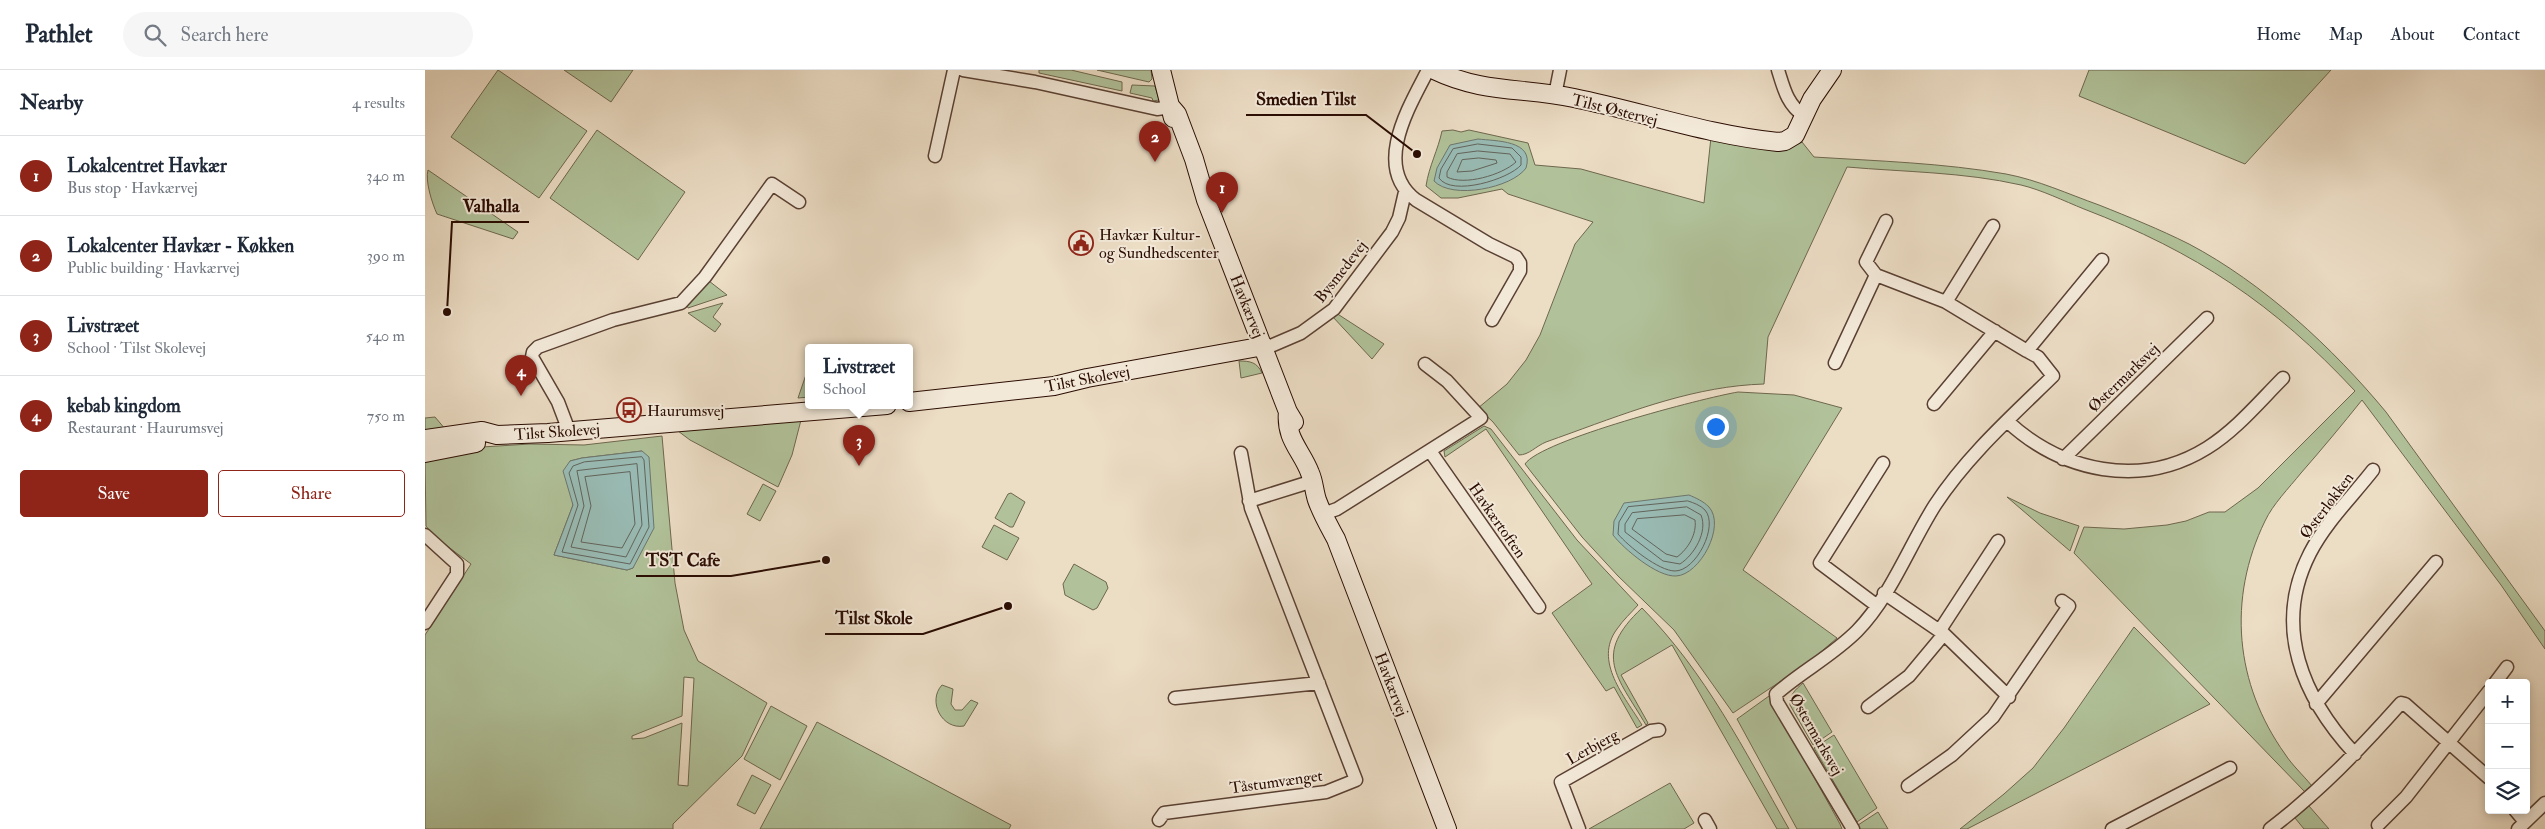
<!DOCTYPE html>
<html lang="en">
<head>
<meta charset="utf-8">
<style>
	:root { --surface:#fff; --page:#f6f6f7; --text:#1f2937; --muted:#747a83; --line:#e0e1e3; --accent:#8f2418 }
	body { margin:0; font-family:"IM FELL Double Pica",serif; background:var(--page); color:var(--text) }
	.controls { position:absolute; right:15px; bottom:15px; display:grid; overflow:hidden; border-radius:5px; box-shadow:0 2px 8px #0003 }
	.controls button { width:45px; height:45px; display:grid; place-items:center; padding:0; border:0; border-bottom:1px solid var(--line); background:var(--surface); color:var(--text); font:25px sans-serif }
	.you { position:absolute; left:1290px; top:356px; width:18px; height:18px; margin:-12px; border:4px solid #fff; border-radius:50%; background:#1a73e8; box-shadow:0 0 0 8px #1a73e833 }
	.badge { display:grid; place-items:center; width:32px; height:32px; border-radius:50%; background:var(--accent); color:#fff; font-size:16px; font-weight:700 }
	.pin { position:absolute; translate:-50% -41px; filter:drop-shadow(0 1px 2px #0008) }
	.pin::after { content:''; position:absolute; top:26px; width:18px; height:15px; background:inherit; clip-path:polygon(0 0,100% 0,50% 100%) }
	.popup { position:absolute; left:380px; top:274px; width:108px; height:65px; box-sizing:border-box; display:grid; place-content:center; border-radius:5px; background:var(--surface); filter:drop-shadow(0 1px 4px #0005); font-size:16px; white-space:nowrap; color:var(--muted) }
	.popup b { font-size:19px; color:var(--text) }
	.popup::after { content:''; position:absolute; left:50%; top:100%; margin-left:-10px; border:10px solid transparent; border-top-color:var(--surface) }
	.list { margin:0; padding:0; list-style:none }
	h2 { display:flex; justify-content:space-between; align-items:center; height:65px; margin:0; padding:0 20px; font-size:21px }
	h2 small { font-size:16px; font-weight:400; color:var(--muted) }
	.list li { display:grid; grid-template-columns:32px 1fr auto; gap:15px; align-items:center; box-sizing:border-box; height:80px; padding:0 20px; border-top:1px solid var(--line) }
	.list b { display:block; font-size:19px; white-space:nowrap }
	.list p { margin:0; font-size:16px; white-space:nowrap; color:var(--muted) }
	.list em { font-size:16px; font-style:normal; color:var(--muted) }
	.actions { display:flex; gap:10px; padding:15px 20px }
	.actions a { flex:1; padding:11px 0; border:1px solid var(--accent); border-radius:5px; text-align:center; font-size:18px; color:var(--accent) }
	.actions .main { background:var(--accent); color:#fff }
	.icon { flex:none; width:28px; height:28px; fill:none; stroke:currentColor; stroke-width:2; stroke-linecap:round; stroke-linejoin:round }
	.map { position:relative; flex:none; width:2120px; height:759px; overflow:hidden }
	header { display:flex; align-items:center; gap:30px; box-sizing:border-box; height:70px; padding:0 25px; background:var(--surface); border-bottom:1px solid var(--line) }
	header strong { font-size:24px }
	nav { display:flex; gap:28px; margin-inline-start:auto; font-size:18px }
	.search { width:350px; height:45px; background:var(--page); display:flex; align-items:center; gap:12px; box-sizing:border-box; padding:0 18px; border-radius:28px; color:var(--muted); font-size:19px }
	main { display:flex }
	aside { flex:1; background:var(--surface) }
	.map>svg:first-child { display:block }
	.green { fill:#b1c29a; stroke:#6e674e; fill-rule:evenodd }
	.water { fill:#99bcb5; stroke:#6d766d }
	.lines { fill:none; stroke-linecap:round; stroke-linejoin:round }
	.shore { stroke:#62645c; stroke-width:1 }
	.street-casing { stroke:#5a4033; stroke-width:15 }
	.secondary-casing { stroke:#2a0c02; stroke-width:20 }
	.street { stroke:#f3e9d9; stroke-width:12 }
	.secondary { stroke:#f3e9d9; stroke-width:18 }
	.labels { text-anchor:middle; stroke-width:4; stroke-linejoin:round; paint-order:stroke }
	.street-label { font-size:16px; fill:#2a0c02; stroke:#f3e9d9 }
	.poi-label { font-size:16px; fill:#2a0c02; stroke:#f3e9d9; text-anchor:start }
	.leader { fill:none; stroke:#2a0c02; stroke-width:2 }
	.callout-dot { fill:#2a0c02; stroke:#f3e9d9; stroke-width:2 }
	.callout-label { font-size:18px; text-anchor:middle; font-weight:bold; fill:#2a0c02; stroke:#f3e9d9; stroke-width:4; stroke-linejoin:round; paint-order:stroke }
</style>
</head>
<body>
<header>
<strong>Pathlet</strong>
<div class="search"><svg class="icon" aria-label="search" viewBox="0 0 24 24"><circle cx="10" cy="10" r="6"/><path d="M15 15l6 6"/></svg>Search here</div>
<nav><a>Home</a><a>Map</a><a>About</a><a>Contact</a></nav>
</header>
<main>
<aside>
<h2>Nearby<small>4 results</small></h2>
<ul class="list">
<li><span class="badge">1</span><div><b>Lokalcentret Havkær</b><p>Bus stop · Havkærvej</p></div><em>340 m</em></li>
<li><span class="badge">2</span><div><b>Lokalcenter Havkær - Køkken</b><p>Public building · Havkærvej</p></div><em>390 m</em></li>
<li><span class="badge">3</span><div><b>Livstræet</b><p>School · Tilst Skolevej</p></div><em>540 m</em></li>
<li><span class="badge">4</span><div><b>kebab kingdom</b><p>Restaurant · Haurumsvej</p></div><em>750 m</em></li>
</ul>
<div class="actions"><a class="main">Save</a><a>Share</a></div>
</aside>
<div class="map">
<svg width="2120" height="759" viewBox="0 0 2120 759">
	<rect width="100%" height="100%" fill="#ecddc5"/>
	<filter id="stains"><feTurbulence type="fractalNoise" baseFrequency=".004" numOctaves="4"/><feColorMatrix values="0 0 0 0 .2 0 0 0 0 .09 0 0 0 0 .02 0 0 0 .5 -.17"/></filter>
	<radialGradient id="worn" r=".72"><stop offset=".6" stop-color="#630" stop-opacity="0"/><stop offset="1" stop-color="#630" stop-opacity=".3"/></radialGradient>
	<path class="green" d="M 73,0 L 162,61 L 114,128 L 26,67 Z
		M 139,0 L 208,0 L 186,32 Z
		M 614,0 L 646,0 L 697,12 L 697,21 L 614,3 Z
		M 672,0 L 726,0 L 727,9 L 724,12 Z
		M 1664,0 L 1906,0 L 1820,94 L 1654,26 Z
		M 707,15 L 730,16 L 734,30 L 728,31 L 727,28 L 705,23 Z
		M 172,60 L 260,122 L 213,190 L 125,128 Z
		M 1028,60 L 1036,62 L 1044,60 L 1103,73 L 1110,95 L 1156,99 L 1279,133 L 1286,67 L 1362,79 L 1377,72 L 1389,87 C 1453,91 1518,93 1581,104 C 1613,110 1643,124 1674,135 C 1704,147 1734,159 1764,174 C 1838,213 1908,278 1961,342 L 2120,561 L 2120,579 L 2076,515 L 1937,330 C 1917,355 1897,379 1876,403 C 1864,418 1848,434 1840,451 C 1802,529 1810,614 1860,684 C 1867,695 1878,705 1887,716 L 1880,722 L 1649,483 L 1659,457 L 1699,459 L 1742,455 L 1761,451 L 1784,442 L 1800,442 L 1833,418 L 1930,321 C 1849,234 1771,182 1659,139 C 1639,131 1617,120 1596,115 C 1539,102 1479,102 1422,97 L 1343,267 L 1339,314 C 1272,316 1209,340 1146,363 C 1138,366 1129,369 1121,372 C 1111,376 1104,385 1094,385 L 1068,352 L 1053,338 L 1082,314 L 1101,290 L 1115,265 L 1150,174 L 1168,152 L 1083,124 L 1077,119 L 1033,128 L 1016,128 L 1001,116 C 1004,96 1013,80 1017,61 Z
		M 3,100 L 93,162 L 88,169 L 12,144 C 7,133 0,111 3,100 Z
		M 284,211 L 302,225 L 263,238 L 262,235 Z
		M 298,233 L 288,247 L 296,254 L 290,262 L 263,243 Z
		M 911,243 L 959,274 L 947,289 L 907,246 Z
		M 814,291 C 825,291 832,292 837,303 L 816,308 Z
		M 384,296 L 384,327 L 373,328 Z
		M 1313,322 L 1369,325 L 1417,338 L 1318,500 L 1412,568 L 1383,593 L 1308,643 L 1249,560 L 1193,506 L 1157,467 L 1100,394 C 1116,370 1278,328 1313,322 Z
		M 10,347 L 21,360 L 0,361 L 0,348 Z
		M 376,350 L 367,385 L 353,417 L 265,370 L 253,361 Z
		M 1059,356 L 1066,359 L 1152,470 L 1213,535 C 1206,543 1198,550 1192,559 C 1168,591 1200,627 1217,655 L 1212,658 L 1189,617 L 1181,621 L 1127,543 L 1167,514 L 1061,359 L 1020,387 L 1019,381 Z
		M 237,366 L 250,513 L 259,560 L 273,591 L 342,633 L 317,686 L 248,754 L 248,759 L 0,759 L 0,565 L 46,494 L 10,467 L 1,456 L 0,389 L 57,377 L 105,374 L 159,375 ZM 217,381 L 208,498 L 202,500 L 129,485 L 148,435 L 145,391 L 157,388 ZM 259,607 L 269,608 L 263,716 L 253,715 L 257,653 L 219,668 L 207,669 L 207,666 L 257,646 Z
		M 338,414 L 351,421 L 335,451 L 322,444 Z
		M 586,423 L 600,432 L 588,457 L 585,457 L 570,448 L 583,424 Z
		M 1582,427 L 1615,443 L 1654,456 L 1645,481 Z
		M 569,455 L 594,468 L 582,490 L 557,477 Z
		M 649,494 L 681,512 L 683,518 L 672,538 L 668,540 L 640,525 L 638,514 Z
		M 1217,538 C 1281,603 1319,680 1364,759 L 1352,759 L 1247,575 L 1196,605 L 1223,653 L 1221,655 C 1192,606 1167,585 1217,538 Z
		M 1709,557 L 1785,634 L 1542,759 L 1535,759 L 1579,724 L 1608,698 L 1639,658 Z
		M 1378,613 L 1407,662 L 1388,675 L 1365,635 C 1365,624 1370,620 1378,613 Z
		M 517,615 L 528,619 L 526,634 L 530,640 L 537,640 L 546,630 L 553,633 L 539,656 C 517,660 502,631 517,615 Z
		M 1344,626 L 1415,754 L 1417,759 L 1372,759 L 1312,649 Z
		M 346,636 L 382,656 L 355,710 L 319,689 Z
		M 392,652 L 586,755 L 584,759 L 335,759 Z
		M 1409,665 L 1452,738 L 1432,752 L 1389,678 Z
		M 327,705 L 346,715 L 330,744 L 312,735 Z
		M 1245,713 L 1269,753 L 1259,759 L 1164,759 Z
		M 1884,736 L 1904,759 L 1879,759 L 1870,748 Z
		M 1453,742 L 1463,759 L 1435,759 L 1433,755 Z"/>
	<path class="water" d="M 1053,69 C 1070,71 1110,70 1101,98 C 1087,118 1027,130 1009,111 L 1012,98 L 1025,75 Z
		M 217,381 L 224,387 L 229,458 L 208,498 L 202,500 L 129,485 L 148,435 L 138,401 L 145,391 L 157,388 Z
		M 1264,425 C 1271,428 1278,431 1284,437 C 1301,456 1275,505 1251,506 C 1232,507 1199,479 1188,465 L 1189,451 L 1199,433 Z"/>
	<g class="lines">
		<path class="shore" d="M 1053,74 L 1087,78 L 1096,87 L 1096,95 C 1084,109 1027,127 1014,108 L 1016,99 L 1028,79 Z
			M 1053,81 L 1085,84 L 1091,92 C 1077,105 1039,116 1022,107 L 1022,102 L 1032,84 Z
			M 1054,88 L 1071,90 L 1072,93 L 1047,101 L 1032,102 L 1037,90 Z
			M 217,387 L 219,390 L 224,457 L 205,494 L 137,482 L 153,435 L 144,403 L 148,396 L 159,392 Z
			M 212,394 L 217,455 L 201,487 L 146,477 L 159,436 L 152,401 Z
			M 205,402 L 210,454 L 197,478 L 156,472 L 166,436 L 160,407 Z
			M 1263,431 C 1269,433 1275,435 1280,440 C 1294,456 1271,501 1250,501 C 1234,501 1203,476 1193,464 L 1194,452 L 1203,437 Z
			M 1262,437 L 1276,445 C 1283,462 1269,485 1255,494 L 1238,491 L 1200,462 L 1200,454 L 1207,443 Z
			M 1260,445 L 1270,450 C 1272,464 1263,479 1252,487 L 1241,484 L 1207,459 L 1212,449 Z"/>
		<defs>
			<path id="street" d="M 538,0 L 610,12 L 732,39 L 746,37
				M 1003,0 C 984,37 947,97 991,130 L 1064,174 L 1091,187 L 1095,193 L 1095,201 L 1067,250
				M 1353,0 C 1359,19 1362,34 1379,46
				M 1130,25 L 1135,0
				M 510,86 L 529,0
				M 1521,232 L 1568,156
				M 848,275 L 876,263 L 909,239 L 967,162 L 974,148 L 980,122
				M 1602,281 L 1677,190
				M 1410,293 L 1451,205
				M 1509,334 L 1570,261
				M 1582,351 C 1637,402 1716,419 1782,378 C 1811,360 1834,332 1858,308
				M 144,361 L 133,332 L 107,287 L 108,282 L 113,277 L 188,250 L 256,233 L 280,207 L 347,114 L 374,132
				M 1005,381 L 1114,537
				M 1638,389 L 1782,248
				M 824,431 L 888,411
				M 898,444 L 912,439 L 1056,348 L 1022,311 L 1000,294
				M 0,465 L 32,494 L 32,504 L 0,553
				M 1459,523 L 1519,564 L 1584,627
				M 1451,535 L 1395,493 L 1458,393
				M 1515,560 L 1573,471
				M 2070,613 L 2082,597
				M 750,628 L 894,613
				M 1891,634 L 2011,492
				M 1443,637 L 1484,606 L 1519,564
				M 1930,684 C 1878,628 1847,557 1885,483 C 1901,452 1927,427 1948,400
				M 1483,716 L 1527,685 L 1568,647 L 1644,536 L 1637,531
				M 2090,740 L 2100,752
				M 734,750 L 739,743 L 901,722 L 931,710 L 826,438 L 816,383
				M 1280,750 L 1285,759
				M 1953,755 L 1981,727 L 2064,621
				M 1154,759 L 1136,712 L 1226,661 L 1234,660
				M 1428,759 L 1352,632 L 1351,624 C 1377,601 1407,586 1432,561 C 1466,526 1484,476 1510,435 C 1542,386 1587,346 1628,306 L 1613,287 L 1602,281 L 1521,232 L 1451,205 L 1441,192 L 1461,151
				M 1687,759 L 1805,698
				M 1845,759 C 1895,721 1934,680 1976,633 L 1980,634 L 2064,708
				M 2093,759 L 2120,733"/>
			<path id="secondary" d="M 736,0 L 748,48
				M 1009,0 C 1059,24 1098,17 1149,28 C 1218,42 1283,65 1353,72 L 1360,71 L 1370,65 L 1387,29 L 1407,0
				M 746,37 L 752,44 L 769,89 L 781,130 L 863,342 L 869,352
				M 484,332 L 629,316 L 662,308 L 839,276
				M 863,342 C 860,369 877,381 885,403 C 889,412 889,421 892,430 C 897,444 904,456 911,469 L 1022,759
				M 0,369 L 57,361 L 72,365 L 123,363 L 462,335
				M 0,383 L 51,373"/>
		</defs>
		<use href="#street" class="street-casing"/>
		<use href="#secondary" class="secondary-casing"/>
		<use href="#street" class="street"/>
		<use href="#secondary" class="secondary"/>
	</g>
	<defs>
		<symbol id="civic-ring" viewBox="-11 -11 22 22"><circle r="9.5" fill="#f3e9d9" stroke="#8f2418" stroke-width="1.5"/><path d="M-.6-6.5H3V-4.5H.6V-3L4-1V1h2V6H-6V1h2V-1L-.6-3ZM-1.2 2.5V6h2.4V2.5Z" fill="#8f2418"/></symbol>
		<symbol id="bus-ring" viewBox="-11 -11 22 22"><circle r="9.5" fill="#f3e9d9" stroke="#8f2418" stroke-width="1.5"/><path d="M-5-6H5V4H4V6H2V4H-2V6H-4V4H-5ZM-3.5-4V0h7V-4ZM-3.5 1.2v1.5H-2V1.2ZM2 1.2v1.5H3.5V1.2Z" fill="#8f2418"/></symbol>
	</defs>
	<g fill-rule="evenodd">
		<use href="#civic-ring" x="642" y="159" width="28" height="28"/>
		<use href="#bus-ring" x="190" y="326" width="28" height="28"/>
	</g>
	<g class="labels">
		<g class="street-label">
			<text transform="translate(1190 39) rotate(14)" y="6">Tilst Østervej</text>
			<text transform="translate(915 201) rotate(-52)" y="6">Bysmedevej</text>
			<text transform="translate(823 236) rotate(68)" y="6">Havkærvej</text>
			<text transform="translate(1698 307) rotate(-44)" y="6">Østermarksvej</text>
			<text transform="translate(662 308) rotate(-11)" y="6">Tilst Skolevej</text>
			<text transform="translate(132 361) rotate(-4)" y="6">Tilst Skolevej</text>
			<text transform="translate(1901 435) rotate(-53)" y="6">Østerløkken</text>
			<text transform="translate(1073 450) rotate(55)" y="6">Havkærtoften</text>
			<text transform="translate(967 614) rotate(69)" y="6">Havkærvej</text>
			<text transform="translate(1392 664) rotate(60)" y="6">Østermarksvej</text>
			<text transform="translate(1167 676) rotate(-29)" y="6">Lerbjerg</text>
			<text transform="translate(851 711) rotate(-8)" y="6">Tåstumvænget</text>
		</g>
		<g class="poi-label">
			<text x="674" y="170">Havkær Kultur-<tspan x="674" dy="18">og Sundhedscenter</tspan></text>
			<text x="222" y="346">Haurumsvej</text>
		</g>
	</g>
	<path class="leader" d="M992 84L941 45H821M22 242L27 152H104M401 490L306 506H211M583 536L498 564H400"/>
	<g class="callout-dot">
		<circle cx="992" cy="84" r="5"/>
		<circle cx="22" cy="242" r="5"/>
		<circle cx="401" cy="490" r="5"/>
		<circle cx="583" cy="536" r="5"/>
	</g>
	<g class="callout-label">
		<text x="881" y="35">Smedien Tilst</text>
		<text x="66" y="142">Valhalla</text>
		<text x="258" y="496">TST Cafe</text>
		<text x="449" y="554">Tilst Skole</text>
	</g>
	<rect width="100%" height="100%" filter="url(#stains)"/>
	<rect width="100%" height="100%" fill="url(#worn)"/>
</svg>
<div class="controls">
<button>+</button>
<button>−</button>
<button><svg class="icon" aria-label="layers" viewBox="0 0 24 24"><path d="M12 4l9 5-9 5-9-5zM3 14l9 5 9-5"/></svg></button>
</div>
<div class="you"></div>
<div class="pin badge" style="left:797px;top:143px">1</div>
<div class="pin badge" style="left:730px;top:92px">2</div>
<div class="pin badge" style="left:434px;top:396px">3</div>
<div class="popup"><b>Livstræet</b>School</div>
<div class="pin badge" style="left:96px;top:326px">4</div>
</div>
</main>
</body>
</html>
